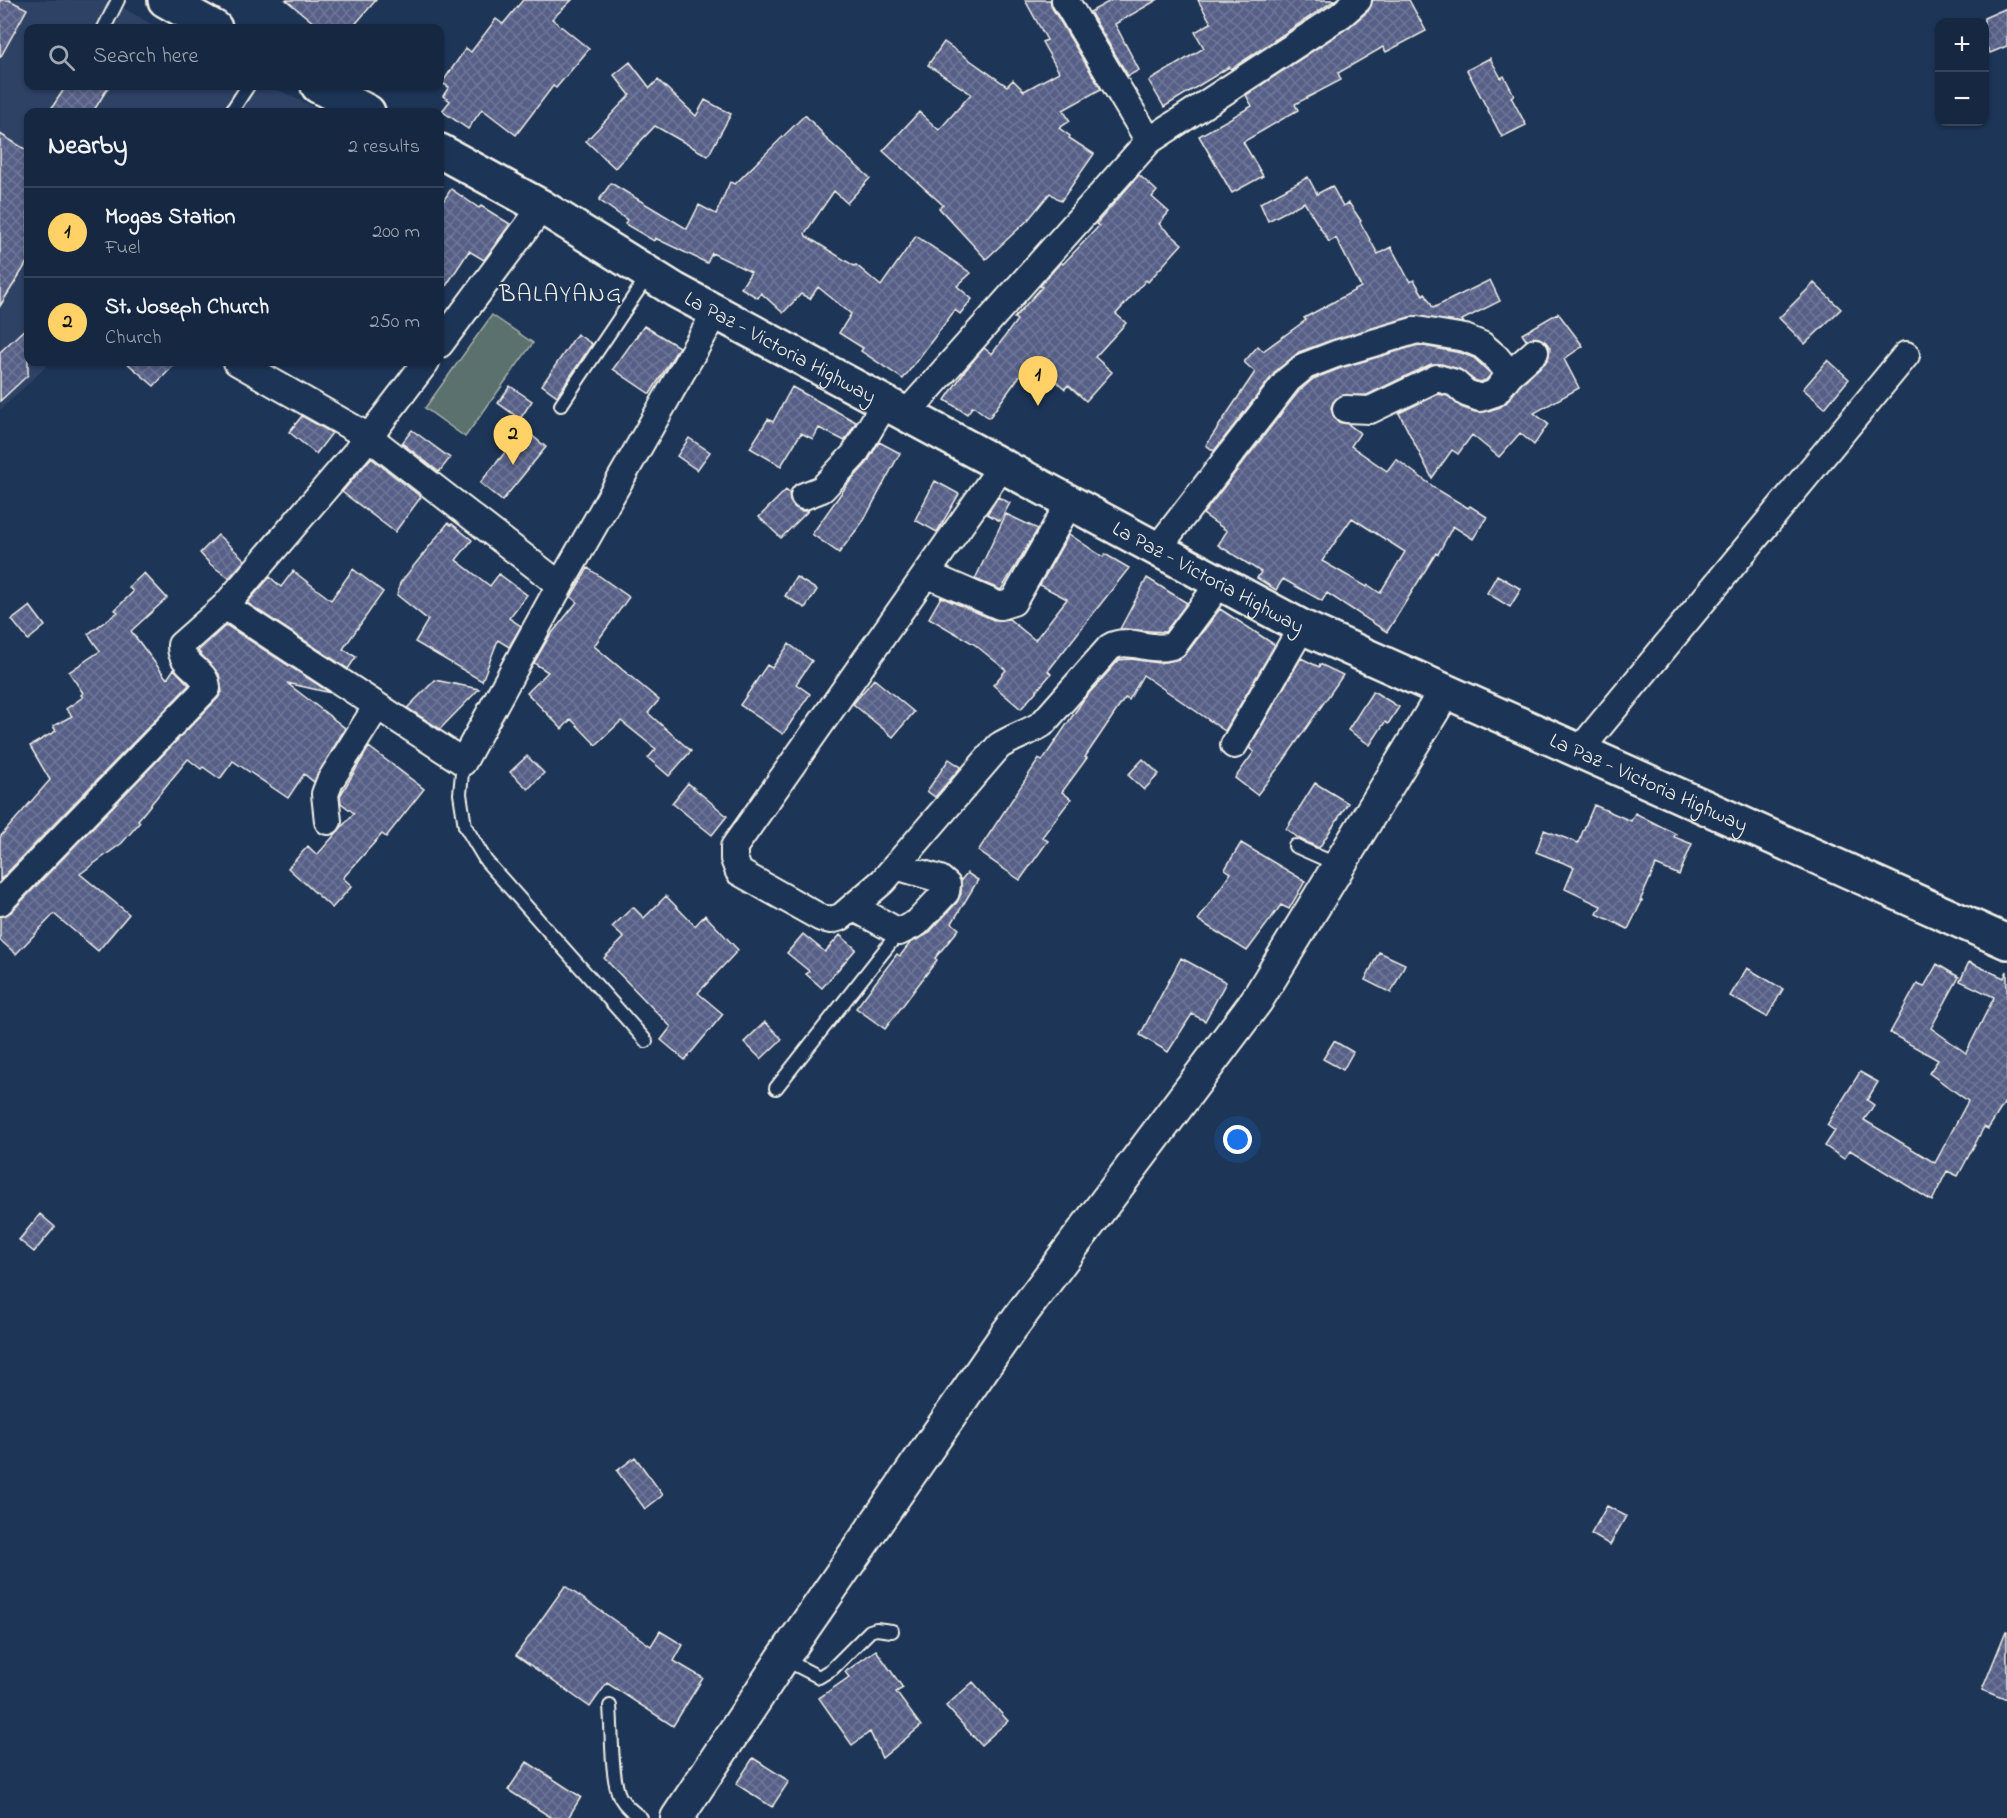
<!DOCTYPE html>
<html lang="en">
<head>
<meta charset="utf-8">
<style>
	:root { --surface:#162841; --page:#23344c; --text:#f1f3f6; --muted:#9ea6b1; --line:#35445a; --accent:#ffd166 }
	body { margin:0; font-family:"Indie Flower",sans-serif; background:var(--page); color:var(--text) }
	.controls { position:absolute; right:18px; top:18px; display:grid; overflow:hidden; border-radius:12px; box-shadow:0 2px 4px #0004 }
	.controls button { width:54px; height:54px; display:grid; place-items:center; padding:0; border:0; border-bottom:2px solid var(--line); background:var(--surface); color:var(--text); font:30px sans-serif }
	.you { position:absolute; left:1238px; top:1140px; width:21px; height:21px; margin:-15px; border:4px solid #fff; border-radius:50%; background:#1a73e8; box-shadow:0 0 0 9px #1a73e833 }
	.badge { display:grid; place-items:center; width:39px; height:39px; border-radius:50%; background:var(--accent); color:#111; font-size:20px; font-weight:700 }
	.pin { position:absolute; translate:-50% -50px; filter:drop-shadow(0 2px 3px #0008) }
	.pin::after { content:''; position:absolute; top:32px; width:21px; height:18px; background:inherit; clip-path:polygon(0 0,100% 0,50% 100%) }
	.list { margin:0; padding:0; list-style:none }
	h2 { display:flex; justify-content:space-between; align-items:center; height:78px; margin:0; padding:0 24px; font-size:26px }
	h2 small { font-size:20px; font-weight:400; color:var(--muted) }
	.list li { display:grid; grid-template-columns:39px 1fr auto; gap:18px; align-items:center; box-sizing:border-box; height:90px; padding:0 24px; border-top:2px solid var(--line) }
	.list b { display:block; font-size:22px; white-space:nowrap }
	.list p { margin:0; font-size:20px; white-space:nowrap; color:var(--muted) }
	.list em { font-size:20px; font-style:normal; color:var(--muted) }
	.icon { flex:none; width:33px; height:33px; fill:none; stroke:currentColor; stroke-width:2; stroke-linecap:round; stroke-linejoin:round }
	.map { position:relative; flex:none; width:2007px; height:1818px; overflow:hidden }
	.search { position:absolute; background:var(--surface); box-shadow:0 2px 4px #0004; left:24px; top:24px; width:420px; height:66px; display:flex; align-items:center; gap:15px; box-sizing:border-box; padding:0 21px; border-radius:12px; color:var(--muted); font-size:22px }
	.panel { position:absolute; background:var(--surface); box-shadow:0 2px 4px #0004; left:24px; top:108px; width:420px; height:258px; border-radius:12px }
	.map>svg:first-child { display:block }
	.built { fill:#2e4265 }
	.park { fill:#5a716d; stroke:#a7b1aa; stroke-width:1.5 }
	.building { fill:url(#building-cross-hatch); stroke:#f4f1e8; stroke-width:1.5; fill-rule:evenodd }
	.lines { fill:none; stroke-linecap:round; stroke-linejoin:round }
	.service-casing { stroke:#f4f1e8; stroke-width:16 }
	.minor-casing { stroke:#f4f1e8; stroke-width:30 }
	.tertiary-casing { stroke:#f4f1e8; stroke-width:36 }
	.secondary-casing { stroke:#f4f1e8; stroke-width:38 }
	.service { stroke:#1d3557; stroke-width:12 }
	.minor { stroke:#1d3557; stroke-width:26 }
	.tertiary { stroke:#1d3557; stroke-width:32 }
	.secondary { stroke:#1d3557; stroke-width:33 }
	.labels { text-anchor:middle; stroke-width:4.5; stroke-linejoin:round; paint-order:stroke }
	.street-label { font-size:21px; fill:#f4f1e8; stroke:#1d3557 }
	.quarter-label { font-size:24px; letter-spacing:1.5px; fill:#f4f1e8; stroke:#1d3557 }
</style>
</head>
<body>
<div class="map">
<svg width="2007" height="1818" viewBox="0 0 2007 1818">
	<defs>
		<pattern id="building-cross-hatch" width="8" height="8" patternUnits="userSpaceOnUse" patternTransform="scale(1.5)"><rect width="8" height="8" fill="#576087"/><path d="M0 0l8 8M0 8l8-8" fill="none" stroke="#707798"/></pattern>
	</defs>
	<rect width="100%" height="100%" fill="#1d3557"/>
	<filter id="ink" filterUnits="userSpaceOnUse"><feTurbulence type="fractalNoise" baseFrequency=".0167" numOctaves="2"/><feDisplacementMap in="SourceGraphic" scale="12" xChannelSelector="R" yChannelSelector="G"/><feConvolveMatrix kernelMatrix="1 2 1 2 8 2 1 2 1" color-interpolation-filters="sRGB"/></filter>
	<g filter="url(#ink)">
		<path class="built" d="M 0,0 L 110,0 L 158,28 L 28,28 L 28,86 L 270,86 L 324,112 L 28,112 L 28,362 L 51,362 L 0,410 Z"/>
		<path class="park" d="M 492,315 L 533,343 L 465,437 L 425,408 Z"/>
		<path class="building" d="M 0,0 L 9,0 L 27,9 L 0,58 Z
			M 286,0 L 376,0 L 352,28 L 320,28 Z
			M 523,0 L 572,0 L 552,19 L 589,49 L 556,88 L 553,86 L 516,135 L 482,109 L 468,129 L 442,111 L 450,101 L 443,96 L 449,87 L 442,83 L 466,48 L 471,52 L 496,19 L 503,24 Z
			M 1025,0 L 1050,0 L 1052,8 L 1101,89 L 1063,110 L 1070,121 L 1059,128 L 1070,136 L 1069,138 L 1094,154 L 1061,201 L 1050,193 L 1028,220 L 986,259 L 939,208 L 943,205 L 883,151 L 919,112 L 939,130 L 971,94 L 928,65 L 944,42 L 1007,86 L 1013,80 L 1024,91 L 1059,72 L 1042,42 L 1047,40 Z
			M 1112,0 L 1157,0 L 1115,24 L 1139,70 L 1128,76 L 1090,12 Z
			M 1198,0 L 1335,0 L 1231,69 L 1229,67 L 1164,107 L 1149,81 L 1204,48 L 1195,32 L 1211,23 Z
			M 1373,0 L 1409,0 L 1426,31 L 1386,52 L 1383,47 L 1338,73 L 1341,80 L 1295,104 L 1298,110 L 1243,142 L 1263,176 L 1232,193 L 1199,136 L 1252,106 L 1246,95 L 1349,27 L 1368,11 Z
			M 2007,8 L 2007,46 L 1990,53 L 1984,41 L 1984,18 Z
			M 1490,58 L 1501,78 L 1504,76 L 1514,95 L 1511,97 L 1526,125 L 1502,137 L 1467,70 Z
			M 630,62 L 650,88 L 658,80 L 696,116 L 705,100 L 731,114 L 708,156 L 655,126 L 615,168 L 586,141 L 630,95 L 614,75 Z
			M 66,86 L 109,86 L 93,112 L 49,112 Z
			M 805,115 L 824,135 L 823,136 L 870,178 L 847,203 L 834,191 L 805,233 L 806,236 L 854,266 L 856,265 L 881,286 L 916,236 L 971,273 L 957,286 L 972,299 L 960,314 L 955,310 L 903,379 L 861,351 L 863,348 L 839,333 L 851,314 L 818,287 L 810,299 L 801,294 L 783,313 L 761,293 L 758,298 L 741,288 L 751,272 L 712,253 L 707,263 L 655,238 L 654,241 L 625,224 L 627,220 L 599,200 L 611,183 L 687,229 L 699,205 L 716,214 L 730,182 L 735,184 Z
			M 0,134 L 28,151 L 28,261 L 0,306 Z
			M 1139,175 L 1157,191 L 1152,197 L 1169,212 L 1159,224 L 1182,244 L 1148,282 L 1146,280 L 1116,314 L 1126,323 L 1095,357 L 1112,372 L 1086,401 L 1068,385 L 1065,389 L 1032,359 L 989,418 L 973,406 L 967,414 L 945,400 L 964,372 L 984,348 L 992,354 L 1017,320 L 1014,318 L 1042,287 L 1040,286 L 1061,262 L 1063,264 L 1099,226 L 1096,224 Z
			M 1308,177 L 1317,194 L 1332,186 L 1343,206 L 1349,203 L 1361,221 L 1360,222 L 1378,254 L 1391,247 L 1410,282 L 1414,280 L 1423,295 L 1425,293 L 1433,308 L 1490,280 L 1500,301 L 1462,320 L 1464,323 L 1413,316 L 1332,340 L 1299,352 L 1276,371 L 1214,451 L 1206,445 L 1255,372 L 1244,362 L 1258,346 L 1263,351 L 1306,320 L 1304,318 L 1361,287 L 1336,238 L 1329,242 L 1304,202 L 1268,221 L 1260,203 Z
			M 451,189 L 479,208 L 481,206 L 510,224 L 484,260 L 469,251 L 440,295 L 440,206 Z
			M 1814,283 L 1841,309 L 1805,344 L 1779,318 Z
			M 1558,313 L 1583,346 L 1564,359 L 1579,388 L 1534,413 L 1548,424 L 1534,445 L 1520,433 L 1499,457 L 1472,435 L 1458,454 L 1452,450 L 1432,478 L 1399,413 L 1438,394 L 1448,396 L 1461,407 L 1475,412 L 1485,412 L 1500,407 L 1507,402 L 1521,384 L 1545,363 L 1549,356 L 1550,348 L 1546,342 L 1539,338 L 1533,337 L 1526,340 L 1522,334 Z
			M 28,326 L 28,375 L 0,401 L 0,352 Z
			M 644,326 L 679,347 L 650,394 L 613,369 Z
			M 577,334 L 592,344 L 557,396 L 542,385 Z
			M 1418,345 L 1461,353 L 1474,358 L 1491,374 L 1486,380 L 1480,382 L 1474,380 L 1459,369 L 1441,364 L 1431,364 L 1367,395 L 1340,396 L 1333,402 L 1331,408 L 1333,415 L 1338,422 L 1348,424 L 1360,433 L 1351,446 L 1387,471 L 1396,459 L 1438,490 L 1468,508 L 1470,506 L 1487,517 L 1473,539 L 1453,526 L 1438,554 L 1436,553 L 1387,632 L 1327,593 L 1322,601 L 1283,579 L 1276,590 L 1257,578 L 1261,572 L 1218,545 L 1227,531 L 1203,514 L 1299,391 L 1313,379 L 1341,368 ZM 1352,518 L 1405,552 L 1380,593 L 1368,585 L 1367,587 L 1322,561 Z
			M 1828,360 L 1849,379 L 1825,408 L 1803,389 Z
			M 126,362 L 177,362 L 154,386 Z
			M 510,386 L 532,401 L 520,419 L 498,403 Z
			M 792,387 L 856,422 L 845,441 L 819,428 L 813,439 L 801,433 L 781,466 L 750,448 L 768,419 L 773,422 Z
			M 302,416 L 332,433 L 316,454 L 289,432 Z
			M 524,429 L 546,447 L 502,501 L 480,483 Z
			M 412,430 L 450,458 L 439,472 L 402,443 Z
			M 689,438 L 710,452 L 697,470 L 677,456 Z
			M 879,442 L 900,453 L 864,520 L 839,553 L 812,534 L 847,485 L 867,463 Z
			M 371,458 L 421,497 L 395,532 L 342,492 Z
			M 935,481 L 959,494 L 937,532 L 915,520 Z
			M 786,490 L 789,493 L 790,501 L 794,507 L 801,511 L 808,511 L 781,538 L 759,517 Z
			M 998,497 L 1010,503 L 1000,521 L 987,514 Z
			M 1006,514 L 1038,529 L 1001,590 L 975,579 Z
			M 448,523 L 451,525 L 452,524 L 472,540 L 456,560 L 490,586 L 499,574 L 527,595 L 509,618 L 521,626 L 509,647 L 498,640 L 482,681 L 415,642 L 428,620 L 397,595 L 400,583 Z
			M 1069,534 L 1103,557 L 1105,554 L 1129,568 L 1048,671 L 1051,674 L 1021,709 L 993,685 L 1006,670 L 974,644 L 929,618 L 941,597 L 994,620 L 1009,619 L 1035,640 L 1067,599 L 1040,585 Z
			M 218,535 L 245,560 L 229,578 L 210,564 L 200,553 Z
			M 588,568 L 629,597 L 594,646 L 659,700 L 648,713 L 691,751 L 669,776 L 648,758 L 656,749 L 621,721 L 596,745 L 571,719 L 562,729 L 527,693 L 548,672 L 534,663 L 549,637 L 577,602 L 571,597 Z
			M 353,569 L 383,592 L 343,649 L 356,657 L 348,669 L 247,603 L 270,577 L 281,587 L 293,571 L 331,600 Z
			M 144,573 L 167,598 L 131,631 L 167,679 L 174,669 L 189,685 L 0,880 L 0,837 L 50,780 L 30,746 L 56,731 L 53,726 L 72,716 L 66,709 L 83,697 L 81,695 L 83,693 L 69,672 L 100,651 L 88,634 L 118,612 L 115,610 L 133,592 L 129,587 Z
			M 1497,575 L 1521,589 L 1510,607 L 1487,593 Z
			M 796,577 L 817,590 L 805,608 L 785,596 Z
			M 1147,578 L 1187,603 L 1165,632 L 1120,629 Z
			M 30,606 L 45,626 L 28,640 L 12,620 Z
			M 1220,609 L 1275,645 L 1225,731 L 1143,675 L 1129,700 L 1125,698 L 1085,757 L 1087,758 L 1062,792 L 1071,799 L 1042,837 L 1048,841 L 1020,880 L 978,851 L 1039,759 L 1042,761 L 1084,699 L 1119,660 L 1131,659 L 1159,663 L 1179,659 L 1186,654 Z
			M 226,625 L 331,693 L 287,683 L 345,728 L 314,782 L 304,774 L 288,798 L 233,761 L 220,779 L 203,767 L 201,769 L 188,759 L 138,820 L 140,822 L 122,843 L 80,874 L 129,914 L 98,951 L 54,914 L 16,954 L 0,940 L 0,917 L 11,912 L 218,698 L 222,692 L 219,674 L 198,651 Z
			M 789,644 L 812,661 L 796,684 L 810,694 L 783,734 L 740,705 L 767,665 L 772,668 Z
			M 1301,658 L 1319,667 L 1320,664 L 1343,675 L 1282,763 L 1257,795 L 1235,778 L 1254,752 L 1249,748 Z
			M 874,679 L 914,712 L 893,737 L 853,704 Z
			M 435,680 L 479,689 L 440,729 L 407,708 Z
			M 1373,691 L 1399,707 L 1388,724 L 1385,722 L 1370,745 L 1348,730 Z
			M 369,747 L 424,789 L 386,837 L 382,834 L 343,878 L 352,886 L 332,908 L 288,868 L 308,846 L 317,855 L 354,813 L 341,803 L 340,796 Z
			M 527,756 L 544,773 L 528,789 L 510,772 Z
			M 949,759 L 961,767 L 935,797 L 927,791 Z
			M 1143,759 L 1159,774 L 1144,790 L 1128,775 Z
			M 688,783 L 727,816 L 712,835 L 672,803 Z
			M 1315,783 L 1348,803 L 1319,848 L 1300,839 L 1286,829 Z
			M 1594,805 L 1631,821 L 1635,813 L 1676,834 L 1674,837 L 1692,844 L 1679,875 L 1656,865 L 1640,901 L 1642,901 L 1628,929 L 1597,914 L 1601,906 L 1565,889 L 1574,867 L 1536,852 L 1544,830 L 1578,843 Z
			M 1241,843 L 1305,881 L 1289,909 L 1281,905 L 1247,951 L 1198,920 L 1231,873 L 1225,869 Z
			M 967,873 L 978,880 L 952,923 L 959,929 L 935,958 L 937,960 L 885,1029 L 856,1008 L 897,954 L 900,956 L 910,943 L 928,934 L 957,902 L 961,894 L 961,880 Z
			M 666,896 L 695,926 L 705,915 L 738,950 L 698,993 L 723,1014 L 685,1060 L 661,1040 L 671,1027 L 604,958 L 624,938 L 612,927 L 633,907 L 644,918 Z
			M 803,934 L 825,952 L 840,935 L 856,949 L 822,988 L 806,974 L 809,971 L 787,953 Z
			M 1379,952 L 1405,964 L 1391,993 L 1365,980 Z
			M 1181,958 L 1226,982 L 1205,1021 L 1192,1014 L 1168,1052 L 1140,1035 Z
			M 1969,962 L 2004,978 L 2007,971 L 2007,1099 L 1988,1129 L 1984,1127 L 1958,1176 L 1947,1171 L 1932,1201 L 1850,1150 L 1844,1159 L 1825,1146 L 1835,1131 L 1827,1125 L 1860,1072 L 1878,1082 L 1867,1100 L 1874,1105 L 1864,1120 L 1935,1163 L 1968,1101 L 1929,1073 L 1938,1060 L 1890,1033 L 1917,984 L 1924,987 L 1937,964 L 1959,977 L 1931,1028 L 1966,1053 L 1994,997 L 1960,981 Z
			M 1747,968 L 1783,989 L 1767,1017 L 1730,996 Z
			M 765,1022 L 782,1039 L 761,1059 L 744,1042 Z
			M 1334,1041 L 1353,1052 L 1343,1070 L 1323,1059 Z
			M 40,1214 L 55,1227 L 34,1252 L 19,1240 Z
			M 635,1457 L 663,1495 L 645,1509 L 617,1471 Z
			M 1607,1506 L 1626,1516 L 1610,1545 L 1591,1534 Z
			M 565,1586 L 651,1646 L 660,1631 L 683,1645 L 674,1661 L 703,1678 L 673,1726 L 607,1683 L 590,1707 L 516,1655 Z
			M 2006,1631 L 2007,1631 L 2007,1700 L 1982,1690 Z
			M 876,1650 L 903,1688 L 896,1692 L 921,1726 L 882,1758 L 870,1732 L 852,1745 L 819,1698 L 849,1677 L 845,1672 Z
			M 973,1682 L 1008,1721 L 981,1745 L 946,1706 Z
			M 753,1758 L 789,1781 L 772,1807 L 736,1784 Z
			M 527,1762 L 581,1797 L 568,1818 L 552,1818 L 508,1790 Z"/>
		<g class="lines">
			<defs>
				<path id="service" d="M 104,28 L 118,0
					M 231,112 L 248,86
					M 561,405 L 649,274
					M 463,762 L 460,794 L 465,826 L 486,861 L 646,1041
					M 1295,846 L 1338,865
					M 776,1088 L 899,932
					M 784,1659 L 819,1677 L 832,1669 L 870,1631 L 876,1629 L 892,1631
					M 610,1706 C 612,1728 611,1781 620,1797 C 625,1806 633,1812 641,1818"/>
				<path id="minor" d="M 1065,0 L 1149,141
					M 440,344 L 542,207
					M 237,362 L 369,437 L 560,585
					M 426,362 L 369,437 L 225,606 L 463,762 L 560,585 L 716,312
					M 1346,409 L 1370,410 L 1437,378 L 1455,383 L 1466,393 L 1480,398 L 1495,393 L 1510,374 L 1535,352
					M 906,414 L 1149,141 L 1341,15 L 1358,0
					M 1002,466 L 734,847 L 734,859 L 739,872 L 821,918 L 831,920 L 841,917 L 883,881 L 999,746 C 1013,737 1028,733 1042,724 L 1110,647 C 1128,636 1154,654 1174,645 L 1220,583
					M 804,496 L 822,489 L 854,455 L 885,403
					M 1157,549 L 1288,380 L 1305,366 L 1336,354 L 1417,330 L 1465,338 L 1482,345 L 1496,357 L 1510,374
					M 926,574 L 1000,606 L 1013,602 L 1070,502
					M 1234,745 L 1302,627
					M 1579,751 L 1906,355
					M 328,821 L 325,794 L 330,781 L 377,706
					M 0,902 L 207,688 C 206,669 180,667 181,645 L 225,606
					M 853,907 L 899,932 L 917,923 L 946,892 L 947,885 L 940,879 L 896,866"/>
				<path id="tertiary" d="M 677,1818 L 783,1658 L 1008,1332 L 1257,1000 L 1445,691"/>
				<g id="secondary">
					<path d="M 165,0 L 215,28"/>
					<path d="M 318,86 L 368,112"/>
					<path id="s1" d="M 440,151 L 542,207 L 675,290 L 1302,627 L 2007,942"/>
				</g>
			</defs>
			<use href="#service" class="service-casing"/>
			<use href="#minor" class="minor-casing"/>
			<use href="#tertiary" class="tertiary-casing"/>
			<use href="#secondary" class="secondary-casing"/>
			<use href="#service" class="service"/>
			<use href="#minor" class="minor"/>
			<use href="#tertiary" class="tertiary"/>
			<use href="#secondary" class="secondary"/>
		</g>
	</g>
	<g class="labels">
		<g class="street-label">
			<text dy="7" stroke="none"><textPath href="#s1" startOffset="393">La Paz - Victoria Highway</textPath></text>
			<text dy="7" stroke="none"><textPath href="#s1" startOffset="879">La Paz - Victoria Highway</textPath></text>
			<text dy="7" stroke="none"><textPath href="#s1" startOffset="1365">La Paz - Victoria Highway</textPath></text>
		</g>
		<g class="quarter-label">
			<text x="561" y="301">BALAYANG</text>
		</g>
	</g>
</svg>
<div class="controls">
<button>+</button>
<button>−</button>
</div>
<div class="you"></div>
<div class="pin badge" style="left:1038px;top:406px">1</div>
<div class="pin badge" style="left:513px;top:465px">2</div>
<div class="search"><svg class="icon" aria-label="search" viewBox="0 0 24 24"><circle cx="10" cy="10" r="6"/><path d="M15 15l6 6"/></svg>Search here</div>
<section class="panel">
<h2>Nearby<small>2 results</small></h2>
<ul class="list">
<li><span class="badge">1</span><div><b>Mogas Station</b><p>Fuel</p></div><em>200 m</em></li>
<li><span class="badge">2</span><div><b>St. Joseph Church</b><p>Church</p></div><em>250 m</em></li>
</ul>
</section>
</div>
</body>
</html>
